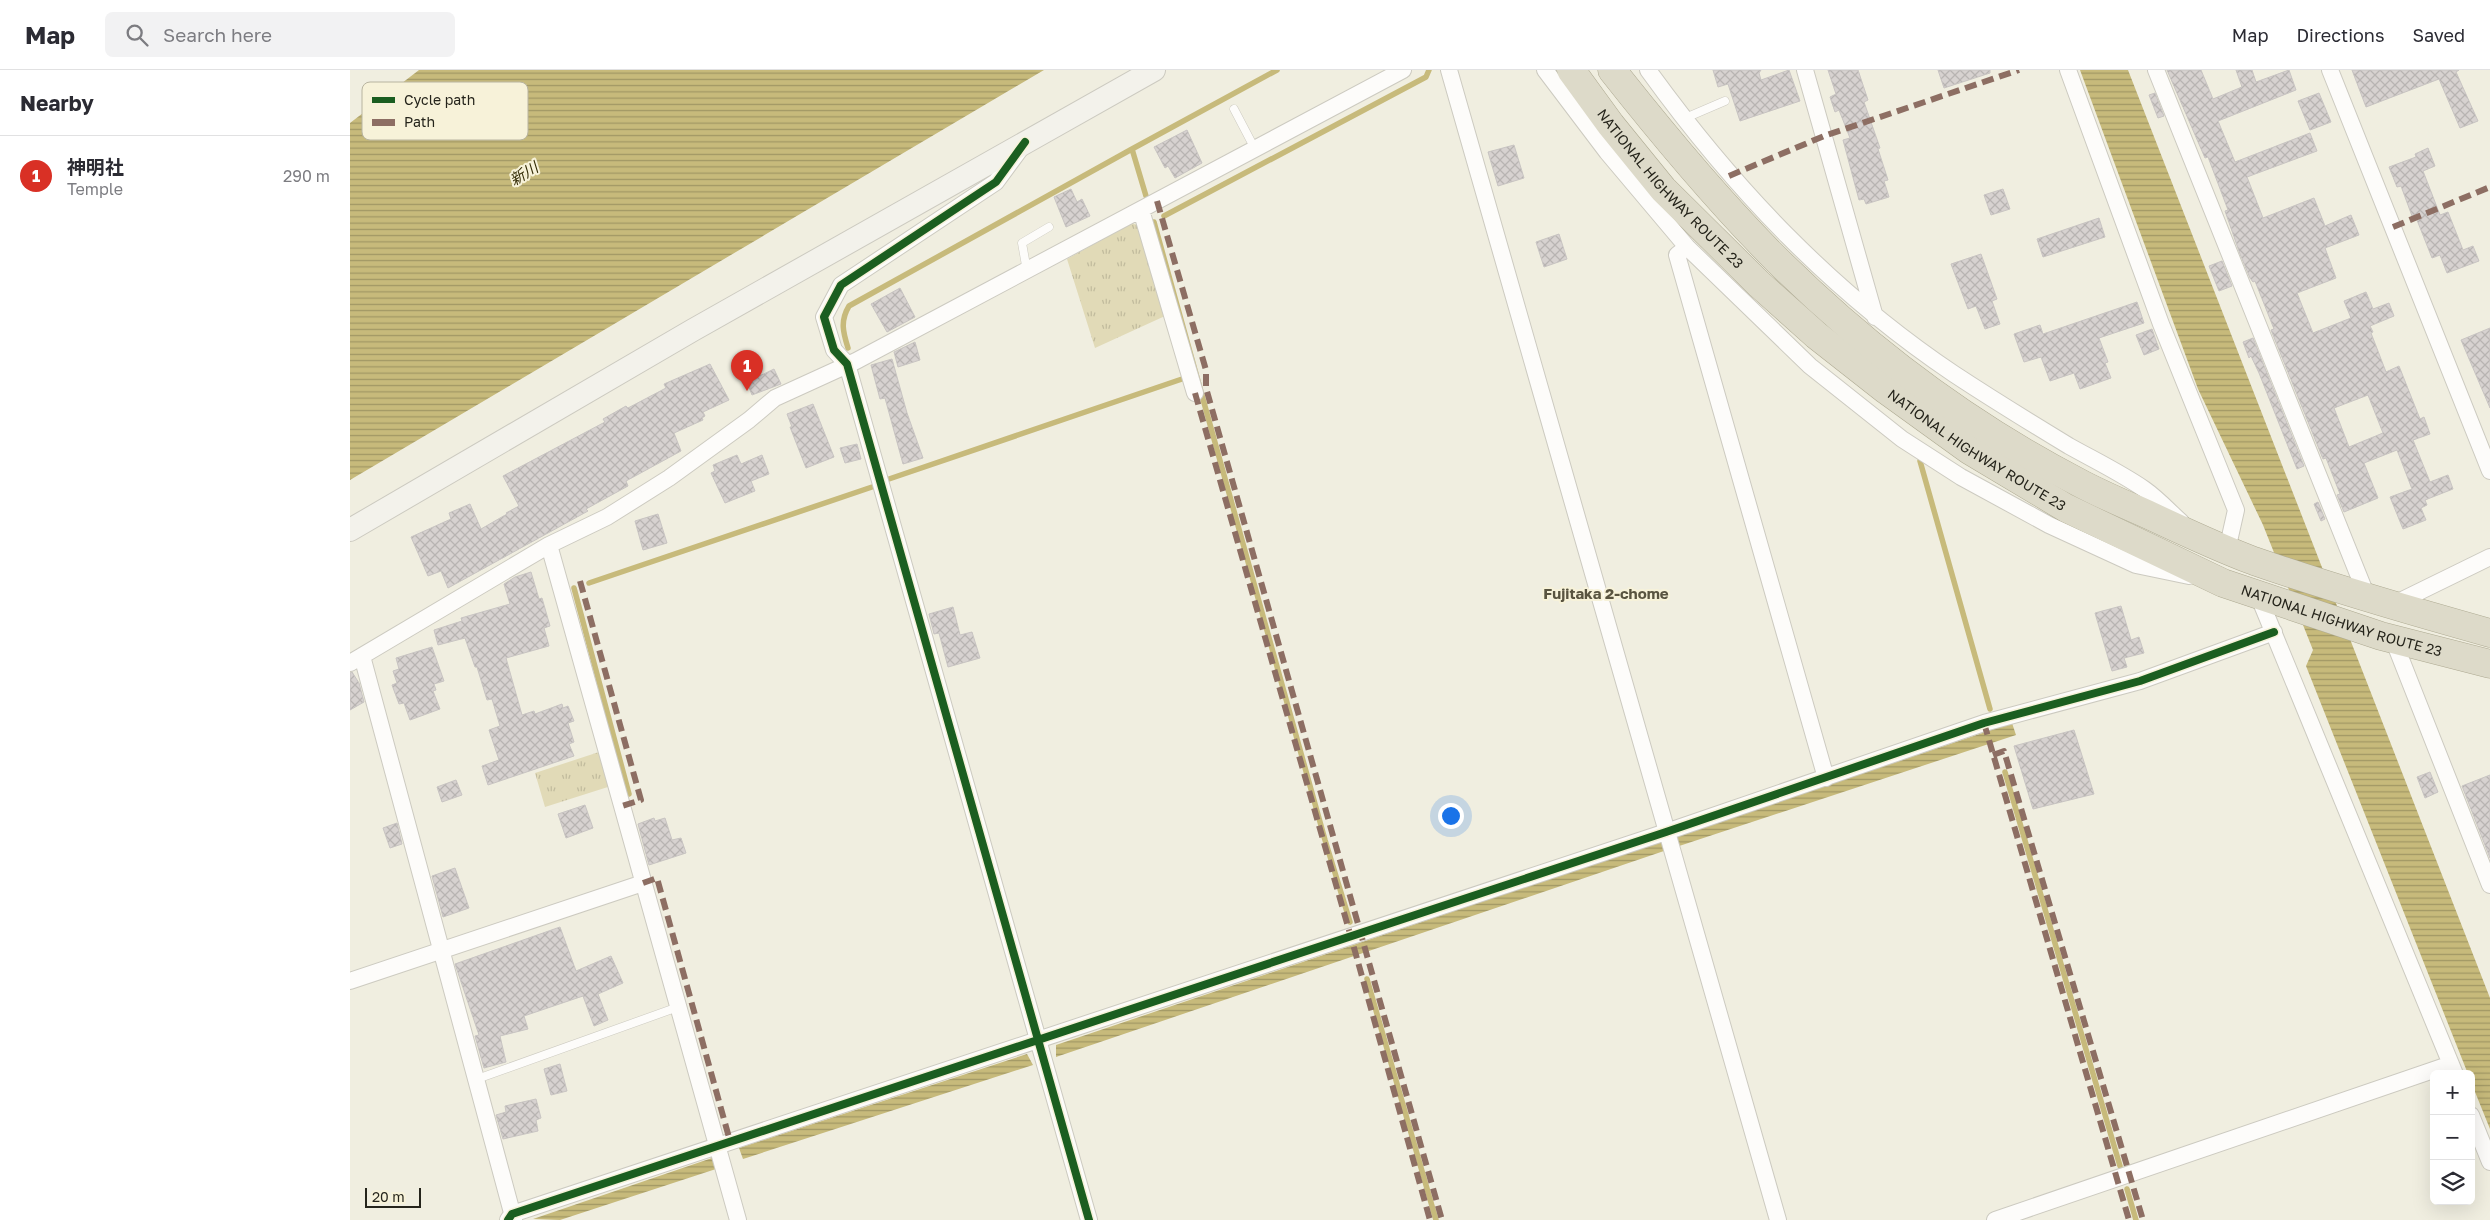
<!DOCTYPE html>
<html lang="en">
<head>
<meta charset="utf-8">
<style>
	:root { --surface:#fff; --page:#f2f2f3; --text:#2b2b33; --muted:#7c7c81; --line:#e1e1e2; --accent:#d93025 }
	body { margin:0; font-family:"Golos Text","Noto Sans JP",sans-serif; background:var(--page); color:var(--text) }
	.controls { position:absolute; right:15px; bottom:15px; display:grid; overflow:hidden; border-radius:8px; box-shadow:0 5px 20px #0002 }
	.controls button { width:45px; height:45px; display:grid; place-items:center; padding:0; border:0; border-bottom:1px solid var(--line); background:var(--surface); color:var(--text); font:25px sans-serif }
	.scale { position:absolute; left:15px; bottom:12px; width:56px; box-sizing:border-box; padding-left:5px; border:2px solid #25241b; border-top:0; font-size:14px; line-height:18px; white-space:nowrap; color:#25241b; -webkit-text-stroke:4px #f7f2d9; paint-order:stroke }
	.you { position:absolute; left:1100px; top:745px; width:18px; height:18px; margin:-12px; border:4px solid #fff; border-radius:50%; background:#1a73e8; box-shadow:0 0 0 8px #1a73e833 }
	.badge { display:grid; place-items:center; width:32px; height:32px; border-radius:50%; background:var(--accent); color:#fff; font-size:16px; font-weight:700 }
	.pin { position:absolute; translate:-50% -41px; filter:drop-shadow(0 1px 2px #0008) }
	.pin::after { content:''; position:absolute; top:26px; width:18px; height:15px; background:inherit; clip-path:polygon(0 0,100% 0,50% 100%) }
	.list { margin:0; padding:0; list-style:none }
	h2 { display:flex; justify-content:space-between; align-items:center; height:65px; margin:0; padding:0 20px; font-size:21px }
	h2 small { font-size:16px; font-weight:400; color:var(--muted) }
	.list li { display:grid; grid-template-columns:32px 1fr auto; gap:15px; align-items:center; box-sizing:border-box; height:80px; padding:0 20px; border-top:1px solid var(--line) }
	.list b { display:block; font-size:19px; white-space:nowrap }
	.list p { margin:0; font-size:16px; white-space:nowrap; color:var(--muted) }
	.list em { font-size:16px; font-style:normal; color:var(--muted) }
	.icon { flex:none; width:28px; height:28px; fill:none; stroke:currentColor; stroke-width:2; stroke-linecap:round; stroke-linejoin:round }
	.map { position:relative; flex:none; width:2140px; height:1150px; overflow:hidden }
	header { display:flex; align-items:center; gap:30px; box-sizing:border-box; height:70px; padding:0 25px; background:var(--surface); border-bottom:1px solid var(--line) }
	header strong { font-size:24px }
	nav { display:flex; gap:28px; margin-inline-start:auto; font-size:18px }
	.search { width:350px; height:45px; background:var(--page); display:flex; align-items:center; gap:12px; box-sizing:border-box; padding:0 18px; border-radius:8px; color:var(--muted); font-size:19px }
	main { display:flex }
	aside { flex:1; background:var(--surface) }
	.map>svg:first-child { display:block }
	.grass { fill:url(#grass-tufts) }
	.water { fill:url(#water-rules) }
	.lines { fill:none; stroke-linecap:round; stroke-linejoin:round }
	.stream { stroke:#c7ba7b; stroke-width:5.5 }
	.building { fill:url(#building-cross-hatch); stroke:#c8c4c2; fill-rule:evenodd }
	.lane-casing { stroke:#cccac0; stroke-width:9 }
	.street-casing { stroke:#cccac0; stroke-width:18 }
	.secondary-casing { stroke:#cccac0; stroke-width:24 }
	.highway-casing { stroke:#ada991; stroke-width:29 }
	.lane { stroke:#fdfcfa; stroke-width:8 }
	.street { stroke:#fdfcfa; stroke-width:16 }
	.secondary { stroke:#f3f2eb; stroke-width:22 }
	.highway { stroke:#dddac9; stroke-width:28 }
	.quiet { stroke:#8d6e63; stroke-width:6; stroke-dasharray:12 6; stroke-linecap:butt }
	.cycleway-casing { stroke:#f7f2d9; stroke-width:11 }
	.cycleway { stroke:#1b5e20; stroke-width:8 }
	.labels { text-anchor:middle; stroke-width:4; stroke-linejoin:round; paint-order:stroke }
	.street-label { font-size:14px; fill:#25241b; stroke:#f7f2d9 }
	.water-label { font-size:15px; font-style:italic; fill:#342c06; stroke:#f7f2d9 }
	.neighbourhood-label { font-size:15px; font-weight:bold; fill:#595440; stroke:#f7f2d9 }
	.key { fill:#f7f2d9; stroke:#b8b4a0; stroke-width:1 }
	.key-label { font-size:14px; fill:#25241b }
</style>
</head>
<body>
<header>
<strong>Map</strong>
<div class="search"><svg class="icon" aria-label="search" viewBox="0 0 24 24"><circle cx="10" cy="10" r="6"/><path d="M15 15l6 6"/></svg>Search here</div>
<nav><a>Map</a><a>Directions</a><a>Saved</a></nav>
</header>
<main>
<aside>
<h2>Nearby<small></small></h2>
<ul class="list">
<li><span class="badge">1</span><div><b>神明社</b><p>Temple</p></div><em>290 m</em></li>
</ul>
</aside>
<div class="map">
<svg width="2140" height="1150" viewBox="0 0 2140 1150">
	<defs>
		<pattern id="grass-tufts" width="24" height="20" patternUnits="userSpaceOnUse" patternTransform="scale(1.25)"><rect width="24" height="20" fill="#e1dab7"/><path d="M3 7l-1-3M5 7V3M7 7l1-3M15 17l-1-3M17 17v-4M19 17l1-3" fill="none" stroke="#c1bb9d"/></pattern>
		<pattern id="water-rules" width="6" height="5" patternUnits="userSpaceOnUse" patternTransform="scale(1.25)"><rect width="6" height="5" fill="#c7ba7b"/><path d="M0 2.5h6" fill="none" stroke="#a19764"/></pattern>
		<pattern id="building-cross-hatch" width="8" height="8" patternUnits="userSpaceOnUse" patternTransform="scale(1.25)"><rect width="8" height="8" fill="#d7d2d0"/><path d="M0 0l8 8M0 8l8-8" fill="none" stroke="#b8b4b2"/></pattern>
	</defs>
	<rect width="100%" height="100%" fill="#f0eee0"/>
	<path class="grass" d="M 782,153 L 789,156 L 815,246 L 745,278 L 717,189 Z
		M 252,681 L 261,716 L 195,737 L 185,703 Z"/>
	<path class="water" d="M 69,0 L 694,0 L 0,410 L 0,53 Z
		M 1730,0 L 1778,0 L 2140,928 L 2140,1059 L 2121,1012 L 2121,1004 L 2118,1004 L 1956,596 L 1963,580 L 1913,455 L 1848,319 Z
		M 1662,653 L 1666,665 L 1311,782 L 706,987 L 706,975 Z
		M 677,984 L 683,995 L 393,1089 L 389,1078 Z
		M 362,1088 L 366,1099 L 210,1150 L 183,1149 Z"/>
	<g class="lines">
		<path class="stream" d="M 796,126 L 782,79 L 927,0
			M 814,146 L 1076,7 L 1079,0
			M 804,152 L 975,770 L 1000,852
			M 498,278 C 493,262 490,251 499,236 L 782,79
			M 1570,391 L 1640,639
			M 539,409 L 832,309
			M 239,513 L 522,417
			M 224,518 L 279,724
			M 1655,702 L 1770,1096
			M 1017,909 L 1086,1150
			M 1777,1119 L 1786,1150"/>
	</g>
	<path class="building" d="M 1363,0 L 1411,0 L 1409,3 L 1411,10 L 1439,0 L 1450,31 L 1390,51 L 1378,14 L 1368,17 Z
		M 1478,0 L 1508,0 L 1518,30 L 1514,32 L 1530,78 L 1528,79 L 1538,110 L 1534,111 L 1539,127 L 1516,134 L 1514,129 L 1509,130 L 1493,70 L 1500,68 L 1489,40 L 1485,42 L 1480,27 L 1486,24 Z
		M 1588,0 L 1640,0 L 1640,3 L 1594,18 Z
		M 1817,0 L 1851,0 L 1863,29 L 1892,17 L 1886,0 L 1902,0 L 1906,12 L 1939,0 L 1946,20 L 1868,51 L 1885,92 L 1960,63 L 1967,81 L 1897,107 L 1913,148 L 1964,128 L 1975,156 L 2001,145 L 2009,165 L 1975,178 L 1986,208 L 1947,223 L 1963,263 L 2001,248 L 1994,231 L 2016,222 L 2023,239 L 2039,233 L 2044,246 L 2020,256 L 2023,262 L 2021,263 L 2036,302 L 2049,296 L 2070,349 L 2074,347 L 2080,364 L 2063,370 L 2080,412 L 2098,405 L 2103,419 L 2075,430 L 2077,435 L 2071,438 L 2076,450 L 2053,459 L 2040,427 L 2062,419 L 2047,380 L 2014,393 L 2028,428 L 1994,442 L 1987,425 L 1990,424 L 1976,388 L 1973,389 L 1921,260 L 1924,259 L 1905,211 L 1903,212 L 1900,208 L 1890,184 L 1875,141 L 1878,140 L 1872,124 L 1858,87 L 1855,88 ZM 2018,325 L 2033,363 L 1999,377 L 1984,338 Z
		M 2002,0 L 2109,0 L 2106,2 L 2128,51 L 2110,58 L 2089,9 L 2016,37 Z
		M 1805,23 L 1814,46 L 1808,48 L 1799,25 Z
		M 1969,23 L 1981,52 L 1960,60 L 1948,31 Z
		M 837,60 L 852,93 L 825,108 L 818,96 L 815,98 L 804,77 Z
		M 1164,75 L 1174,108 L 1148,116 L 1138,82 Z
		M 2078,78 L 2085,96 L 2073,101 L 2090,145 L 2098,142 L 2113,180 L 2123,176 L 2129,191 L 2097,203 L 2090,185 L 2082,188 L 2065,145 L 2062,146 L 2051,116 L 2047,117 L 2039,97 L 2066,87 L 2065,84 Z
		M 721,119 L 727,132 L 732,129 L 740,146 L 716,157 L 704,127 Z
		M 1653,119 L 1660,139 L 1641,145 L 1634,125 Z
		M 1749,148 L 1755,167 L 1693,187 L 1687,169 Z
		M 1209,164 L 1217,189 L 1194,197 L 1186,172 Z
		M 1631,184 L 1647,229 L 1642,231 L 1650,254 L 1635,259 L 1626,236 L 1618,239 L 1601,194 Z
		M 1872,191 L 1882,216 L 1869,221 L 1859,196 Z
		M 550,218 L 565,247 L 537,262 L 521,234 Z
		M 1787,232 L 1794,253 L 1749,268 L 1758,292 L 1755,293 L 1761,308 L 1730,319 L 1724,303 L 1700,311 L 1691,287 L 1674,292 L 1664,264 L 1690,255 L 1693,264 Z
		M 2140,258 L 2140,338 L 2111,270 Z
		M 1802,259 L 1809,279 L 1794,285 L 1786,265 Z
		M 1903,268 L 1954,396 L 1947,399 L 1909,303 L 1901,286 L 1899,288 L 1893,272 Z
		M 565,272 L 570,290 L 548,297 L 544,282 Z
		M 542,289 L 557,343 L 573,388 L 553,394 L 535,328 L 530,329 L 521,295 Z
		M 360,294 L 379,330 L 353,342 L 355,346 L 352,348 L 353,350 L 324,363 L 331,381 L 276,411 L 278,416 L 236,439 L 238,441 L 98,518 L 91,501 L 78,506 L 61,467 L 101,449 L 99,443 L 120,434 L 131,459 L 157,444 L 156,443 L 169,436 L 153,406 L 255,352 L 253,349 L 276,336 L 278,338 L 316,318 L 314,314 Z
		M 424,299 L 431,314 L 402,325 L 397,312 Z
		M 463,334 L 484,387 L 456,398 L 440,357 L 442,357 L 437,344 Z
		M 507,374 L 511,389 L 495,393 L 490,378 Z
		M 387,385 L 391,394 L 412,385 L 419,404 L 401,411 L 405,421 L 375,433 L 361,403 L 365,401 L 363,395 Z
		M 1968,432 L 1975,449 L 1971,451 L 1964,434 Z
		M 308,444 L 317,473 L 293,480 L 285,451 Z
		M 181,502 L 189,529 L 192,528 L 200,556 L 194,558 L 199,576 L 156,588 L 172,645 L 184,641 L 185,644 L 212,634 L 213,638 L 218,636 L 224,651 L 218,653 L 224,672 L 219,674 L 224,686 L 138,715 L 132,696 L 149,690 L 139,660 L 150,656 L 142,629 L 137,630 L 127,597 L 125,597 L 115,568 L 88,575 L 84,560 L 112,551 L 111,548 L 160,534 L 154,514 L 165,507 Z
		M 1771,536 L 1781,570 L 1789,567 L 1794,583 L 1774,588 L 1777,597 L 1762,601 L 1745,543 Z
		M 603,537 L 610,565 L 622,562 L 630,588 L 598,597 L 589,563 L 584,564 L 579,544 Z
		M 82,577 L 94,611 L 84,614 L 86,620 L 83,621 L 90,639 L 60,650 L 54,633 L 49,634 L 42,615 L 47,613 L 43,601 L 49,599 L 46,588 Z
		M 2,602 L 9,613 L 14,632 L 0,640 L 0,603 Z
		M 1724,660 L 1744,724 L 1683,739 L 1664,676 Z
		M 2080,702 L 2088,722 L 2075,728 L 2067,707 Z
		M 2140,705 L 2140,788 L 2112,716 Z
		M 106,710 L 112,725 L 92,732 L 87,717 Z
		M 235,735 L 243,758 L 216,768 L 208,744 Z
		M 304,748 L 305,751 L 315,748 L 322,770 L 331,768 L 336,783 L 299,795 L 288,754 Z
		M 47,753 L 52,774 L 40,778 L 33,758 Z
		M 105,798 L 119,838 L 93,847 L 82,806 Z
		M 210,857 L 226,901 L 261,886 L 273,913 L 248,924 L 258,950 L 244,956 L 233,926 L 174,946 L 178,959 L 150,966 L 156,992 L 134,998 L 125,966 L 129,965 L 105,894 Z
		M 210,994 L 217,1021 L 201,1025 L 194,999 Z
		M 186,1029 L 191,1048 L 186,1050 L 188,1061 L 153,1069 L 146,1045 L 156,1042 L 155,1036 Z"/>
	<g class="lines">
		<defs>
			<path id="lane" d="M 884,39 L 905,79
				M 1333,49 L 1375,31
				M 677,201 L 672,173 L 699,157
				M 127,1009 L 328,937"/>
			<path id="street" d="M 1099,0 L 1428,1150
				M 1195,0 L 1257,82 L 1337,177 L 1460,296 L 1552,369 L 1611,407 L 1699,455 L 1786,495 L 1839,506
				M 1298,0 C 1384,119 1482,222 1604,304 C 1642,329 1681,353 1719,376 C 1744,390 1771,403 1794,419 C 1807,428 1819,441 1831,452
				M 1455,0 L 1525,247
				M 1718,0 L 1811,254 L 1886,440 L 1877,480
				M 1806,0 L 2018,529
				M 1980,0 L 2140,401
				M 671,78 L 646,112 L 491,215 L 474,247 L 484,280 L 497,294 L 739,1150
				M 791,140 L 845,323
				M 1337,177 L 1327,185 L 1476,708
				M 199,475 L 388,1150
				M 1908,525 L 2105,1004
				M 2040,536 L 2140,487
				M 2043,569 L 2140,815
				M 12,586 L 164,1150
				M 0,593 L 199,475 L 257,447 L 319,408 L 399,350 L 425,328 L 506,291 L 1053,0
				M 0,911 L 293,813
				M 2121,1045 L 2140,1092
				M 158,1150 L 162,1144 L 1316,762 L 1634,653 L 1790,611 L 1924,562
				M 1645,1150 L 2101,994"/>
			<path id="secondary" d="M 0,460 L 343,260 L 804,0"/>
			<g id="highway">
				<path id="s1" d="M 1221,0 L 1261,55 L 1313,119 L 1409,214 L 1466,265 L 1536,320 L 1619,380 L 1716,438 L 1873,513 L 2031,566 L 2140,594"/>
				<path d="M 1262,0 C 1314,66 1367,130 1427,190 C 1515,277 1618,355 1728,412 C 1752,425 1777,435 1801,446 C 1835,462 1869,478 1904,491 C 1982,518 2061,541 2140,563"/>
			</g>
		</defs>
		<use href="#lane" class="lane-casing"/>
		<use href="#street" class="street-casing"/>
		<use href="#secondary" class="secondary-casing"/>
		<use href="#highway" class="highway-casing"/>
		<use href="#lane" class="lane"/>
		<use href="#street" class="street"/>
		<use href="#secondary" class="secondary"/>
		<use href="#highway" class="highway"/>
		<path class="quiet" d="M 1379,106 L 1474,66 L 1669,0
			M 807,131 L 856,300 L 856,318 L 1092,1150
			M 2043,157 L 2140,117
			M 845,323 L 1001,867 L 1080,1150
			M 230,511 L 291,730 L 272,736
			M 1634,653 L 1779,1150
			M 1643,685 L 1654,681 L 1793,1150
			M 293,813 L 307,808 L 380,1071"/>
		<defs>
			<path id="cycleway" d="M 675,72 L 646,112 L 491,215 L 474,247 L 484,280 L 497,294 L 739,1150
				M 158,1150 L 162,1144 L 1316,762 L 1634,653 L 1790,611 L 1924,562"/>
		</defs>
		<use href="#cycleway" class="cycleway-casing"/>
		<use href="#cycleway" class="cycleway"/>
	</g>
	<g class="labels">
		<g class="street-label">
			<text dy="5" stroke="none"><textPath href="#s1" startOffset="155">NATIONAL HIGHWAY ROUTE 23</textPath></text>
			<text dy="5" stroke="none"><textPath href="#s1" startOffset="560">NATIONAL HIGHWAY ROUTE 23</textPath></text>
			<text dy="5" stroke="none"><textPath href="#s1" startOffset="965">NATIONAL HIGHWAY ROUTE 23</textPath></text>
		</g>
		<g class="water-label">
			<text transform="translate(174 104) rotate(-31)" y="5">新川</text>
		</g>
		<g class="neighbourhood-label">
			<text x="1256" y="529">Fujitaka 2-chome</text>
		</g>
	</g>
	<rect x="12" y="12" width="166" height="58" rx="8" class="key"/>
	<rect x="22" y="27" width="23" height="6" fill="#1b5e20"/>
	<rect x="22" y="49" width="23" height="7" fill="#8d6e63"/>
	<g class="key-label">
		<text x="54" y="35">Cycle path</text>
		<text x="54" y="57">Path</text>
	</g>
</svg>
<div class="controls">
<button>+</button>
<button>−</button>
<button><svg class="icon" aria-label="layers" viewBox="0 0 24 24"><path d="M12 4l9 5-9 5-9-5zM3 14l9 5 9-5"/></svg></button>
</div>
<div class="scale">20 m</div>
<div class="you"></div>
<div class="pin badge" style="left:397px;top:321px">1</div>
</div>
</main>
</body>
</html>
